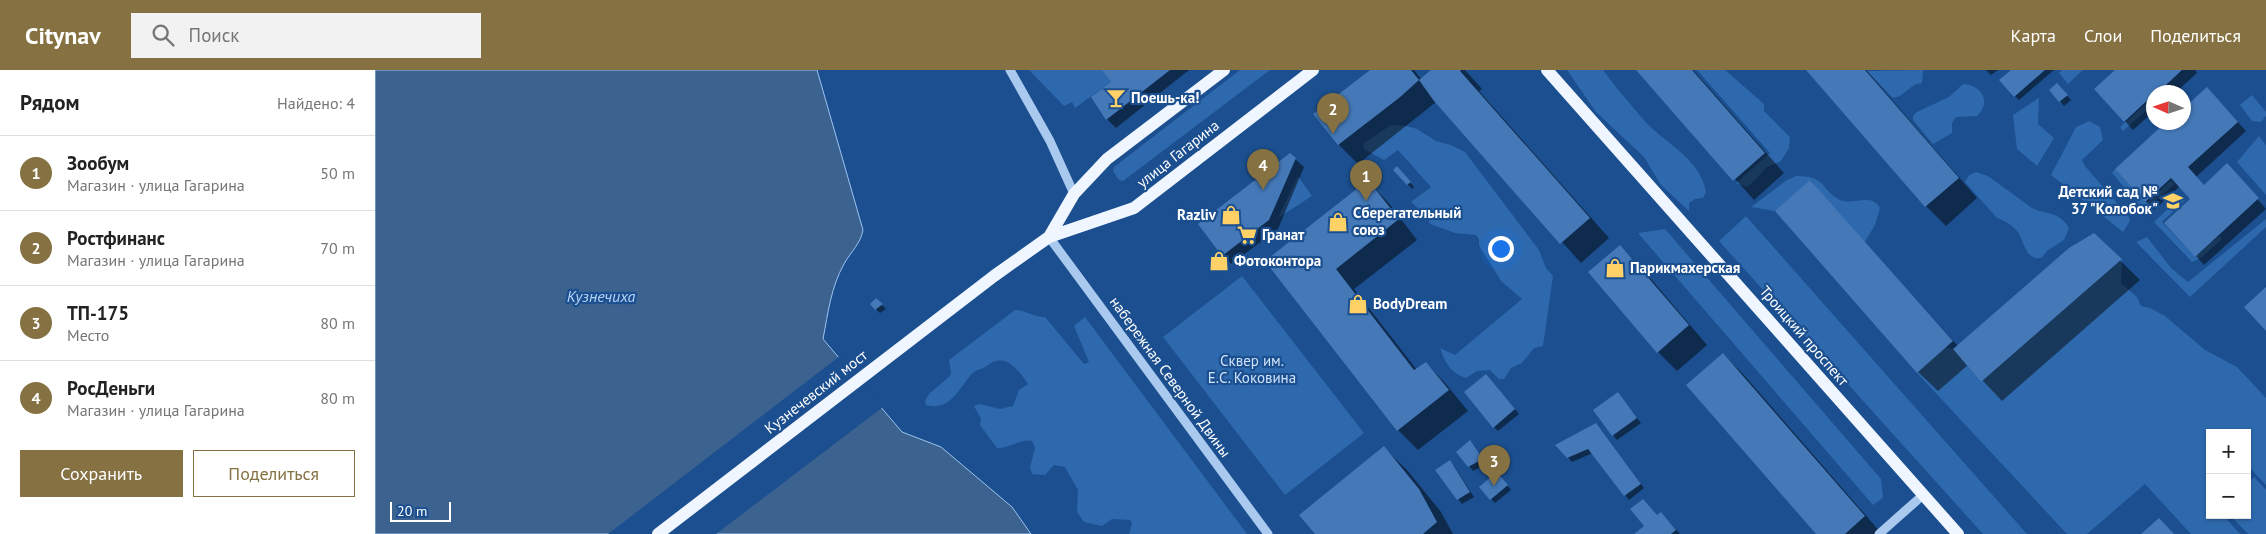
<!DOCTYPE html>
<html lang="ru">
<head>
<meta charset="utf-8">
<style>
	:root { --surface:#fff; --page:#f2f2f2; --text:#222; --muted:#767676; --line:#e0e0e0; --accent:#857141 }
	body { margin:0; font-family:"PT Sans",sans-serif; background:var(--page); color:var(--text) }
	.controls { position:absolute; right:15px; bottom:15px; display:grid; overflow:hidden; border-radius:0px; box-shadow:0 1px 4px #0004 }
	.controls button { width:45px; height:45px; display:grid; place-items:center; padding:0; border:0; border-bottom:1px solid var(--line); background:var(--surface); color:var(--text); font:25px sans-serif }
	.compass { position:absolute; left:1771px; top:15px; width:45px; height:45px; border-radius:50%; background:var(--surface); box-shadow:0 1px 4px #0004; rotate:273deg }
	.scale { position:absolute; left:15px; bottom:12px; width:61px; box-sizing:border-box; padding-left:5px; border:2px solid #fff; border-top:0; font-size:14px; line-height:18px; white-space:nowrap; color:#fff; -webkit-text-stroke:4px #1b4f8f; paint-order:stroke }
	.you { position:absolute; left:1125px; top:178px; width:18px; height:18px; margin:-12px; border:4px solid #fff; border-radius:50%; background:#1a73e8; box-shadow:0 0 0 8px #1a73e833 }
	.badge { display:grid; place-items:center; width:32px; height:32px; border-radius:50%; background:var(--accent); color:#fff; font-size:16px; font-weight:700 }
	.pin { position:absolute; translate:-50% -41px; filter:drop-shadow(0 1px 2px #0008) }
	.pin::after { content:''; position:absolute; top:26px; width:18px; height:15px; background:inherit; clip-path:polygon(0 0,100% 0,50% 100%) }
	.list { margin:0; padding:0; list-style:none }
	h2 { display:flex; justify-content:space-between; align-items:center; height:65px; margin:0; padding:0 20px; font-size:21px }
	h2 small { font-size:16px; font-weight:400; color:var(--muted) }
	.list li { display:grid; grid-template-columns:32px 1fr auto; gap:15px; align-items:center; box-sizing:border-box; height:75px; padding:0 20px; border-top:1px solid var(--line) }
	.list b { display:block; font-size:19px; white-space:nowrap }
	.list p { margin:0; font-size:16px; white-space:nowrap; color:var(--muted) }
	.list em { font-size:16px; font-style:normal; color:var(--muted) }
	.actions { display:flex; gap:10px; padding:15px 20px }
	.actions a { flex:1; padding:11px 0; border:1px solid var(--accent); border-radius:0px; text-align:center; font-size:18px; color:var(--accent) }
	.actions .main { background:var(--accent); color:#fff }
	.icon { flex:none; width:28px; height:28px; fill:none; stroke:currentColor; stroke-width:2; stroke-linecap:round; stroke-linejoin:round }
	.map { position:relative; flex:none; width:1891px; height:464px; overflow:hidden }
	header { display:flex; align-items:center; gap:30px; box-sizing:border-box; height:70px; padding:0 25px; background:var(--accent); color:#fff }
	header strong { font-size:24px }
	nav { display:flex; gap:28px; margin-inline-start:auto; font-size:18px }
	.search { width:350px; height:45px; background:var(--page); display:flex; align-items:center; gap:12px; box-sizing:border-box; padding:0 18px; border-radius:0px; color:var(--muted); font-size:19px }
	main { display:flex }
	aside { flex:1; background:var(--surface) }
	.map>svg:first-child { display:block }
	.green { fill:#2e69ad }
	.water { fill:#3c6290; stroke:#9cc4f0 }
	.pier { fill:#1b4f8f }
	.shadow { fill:#0007 }
	.building { fill:#4478b7 }
	.lines { fill:none; stroke-linecap:round; stroke-linejoin:round }
	.minor { stroke:#a9c9ee; stroke-width:9 }
	.major { stroke:#f0f6ff; stroke-width:12 }
	.labels { text-anchor:middle; stroke-width:4.5; stroke-linejoin:round; paint-order:stroke }
	.poi-label { font-size:15px; font-weight:bold; fill:#fff; stroke:#1b4f8f; text-anchor:start }
	.street-label { font-size:15px; fill:#fff; stroke:#1b4f8f }
	.park-label { font-size:15px; fill:#cfe3fa; stroke:#1b4f8f }
	.water-label { font-size:16px; font-style:italic; fill:#b5d3f5; stroke:#1b4f8f }
</style>
</head>
<body>
<header>
<strong>Citynav</strong>
<div class="search"><svg class="icon" aria-label="search" viewBox="0 0 24 24"><circle cx="10" cy="10" r="6"/><path d="M15 15l6 6"/></svg>Поиск</div>
<nav><a>Карта</a><a>Слои</a><a>Поделиться</a></nav>
</header>
<main>
<aside>
<h2>Рядом<small>Найдено: 4</small></h2>
<ul class="list">
<li><span class="badge">1</span><div><b>Зообум</b><p>Магазин · улица Гагарина</p></div><em>50 m</em></li>
<li><span class="badge">2</span><div><b>Ростфинанс</b><p>Магазин · улица Гагарина</p></div><em>70 m</em></li>
<li><span class="badge">3</span><div><b>ТП-175</b><p>Место</p></div><em>80 m</em></li>
<li><span class="badge">4</span><div><b>РосДеньги</b><p>Магазин · улица Гагарина</p></div><em>80 m</em></li>
</ul>
<div class="actions"><a class="main">Сохранить</a><a>Поделиться</a></div>
</aside>
<div class="map">
<svg width="1891" height="464" viewBox="0 0 1891 464">
	<rect width="100%" height="100%" fill="#1b4f8f"/>
	<path class="green" d="M 654,0 L 727,0 L 736,12 L 700,38 L 697,32 L 689,36 Z
		M 865,0 L 895,0 L 748,111 L 744,110 L 738,101 L 739,97 Z
		M 1192,0 L 1228,0 C 1240,17 1254,32 1267,48 C 1288,73 1325,87 1331,122 L 1328,128 L 1320,129 L 1314,133 L 1314,141 L 1286,115 L 1269,87 L 1221,42 Z
		M 1322,0 L 1350,0 L 1389,34 L 1389,41 L 1415,67 L 1414,78 L 1406,91 L 1392,97 L 1381,109 L 1372,117 L 1361,113 L 1395,83 Z
		M 1548,0 L 1547,13 L 1539,15 L 1525,26 L 1518,28 L 1492,1 Z
		M 1687,0 L 1708,0 L 1693,14 L 1684,3 Z
		M 1588,14 C 1607,15 1617,32 1602,46 L 1581,47 L 1577,53 L 1577,63 L 1558,74 L 1538,50 L 1538,46 L 1542,42 L 1574,27 Z
		M 1877,25 L 1891,42 L 1891,46 L 1886,52 L 1877,51 L 1865,35 Z
		M 1664,28 L 1663,54 L 1679,68 L 1662,96 L 1642,79 L 1638,45 Z
		M 1771,34 L 1774,38 L 1748,61 L 1745,57 Z
		M 1714,51 L 1725,57 L 1728,70 L 1707,90 L 1710,96 L 1754,147 L 1755,151 L 1748,162 L 1676,105 L 1701,57 Z
		M 1016,55 L 1032,56 L 1042,59 L 1061,71 L 1076,75 L 1090,82 L 1164,180 L 1171,198 L 1178,206 L 1168,276 L 1159,278 L 1147,293 L 1136,298 L 1129,309 L 1124,309 L 1115,300 L 1102,301 L 1091,308 C 1076,304 1069,291 1065,278 L 1080,285 L 1147,229 L 1126,211 L 1104,175 L 1104,169 L 1101,165 L 1080,163 L 1055,154 L 1051,145 L 1036,132 L 1056,117 L 1023,80 L 1009,90 L 989,79 L 988,74 Z
		M 1884,66 L 1891,75 L 1891,125 L 1862,92 Z
		M 1740,99 L 1771,133 L 1796,110 L 1800,114 L 1769,140 L 1737,103 Z
		M 1601,102 L 1613,106 L 1657,138 C 1672,145 1684,141 1694,158 L 1689,170 L 1673,180 L 1666,188 C 1649,190 1650,171 1642,161 C 1637,155 1629,150 1622,148 L 1590,112 L 1594,105 Z
		M 923,106 L 937,126 L 903,148 Z
		M 1421,106 C 1451,105 1446,120 1465,130 C 1478,136 1496,122 1505,138 L 1500,155 L 1486,178 L 1479,175 L 1436,110 L 1400,141 L 1376,137 L 1412,110 Z
		M 1808,125 L 1812,128 L 1787,152 L 1820,187 L 1844,166 L 1847,169 L 1826,188 L 1817,192 L 1779,152 Z
		M 1371,146 L 1652,464 L 1608,464 L 1344,171 Z
		M 1891,149 L 1891,157 L 1815,227 L 1761,172 L 1772,167 L 1796,198 L 1813,212 Z
		M 1290,159 L 1506,409 L 1508,428 L 1498,435 L 1263,163 Z
		M 1747,189 L 1746,213 L 1762,227 L 1766,236 L 1775,238 L 1790,246 L 1830,280 L 1862,297 L 1891,328 L 1891,415 L 1875,398 L 1872,400 L 1872,363 L 1835,363 L 1835,445 L 1848,445 L 1865,464 L 1816,464 L 1770,414 L 1712,464 L 1692,464 L 1542,303 L 1571,277 L 1578,279 L 1606,312 Z
		M 867,206 L 989,363 L 910,425 L 788,267 Z
		M 640,240 C 651,240 658,247 670,247 L 709,294 L 714,292 L 699,256 L 710,247 L 872,464 L 754,464 L 757,453 L 755,450 L 737,449 L 727,456 L 709,452 L 702,442 L 703,420 L 690,397 L 679,395 L 670,405 L 657,404 L 655,397 L 660,378 L 657,371 C 645,368 635,379 622,378 L 605,355 L 606,349 L 599,336 L 605,334 L 625,339 L 638,336 L 644,320 L 653,314 C 646,304 632,283 616,293 C 614,294 613,296 610,297 C 607,299 603,299 599,302 C 586,313 577,343 551,335 L 550,331 L 554,324 L 575,306 L 576,302 L 574,290 Z
		M 1879,407 L 1891,420 L 1891,464 L 1873,464 L 1855,445 L 1872,445 L 1872,413 Z"/>
	<path class="water" d="M 0,0 L 442,0 L 488,160 C 486,173 475,183 469,194 C 456,217 453,243 448,269 L 527,362 L 566,377 L 637,437 L 656,464 L 0,464 Z"/>
	<path class="pier" d="M 465,286 L 508,337 L 341,464 L 233,464 Z"/>
	<path class="shadow" d="M 728,0 L 814,0 L 741,58 L 732,49 L 718,27 L 738,13 Z
		M 997,0 L 1039,0 L 1046,9 L 1058,0 L 1090,0 L 1107,19 L 1104,21 L 1234,168 L 1206,193 L 1061,32 L 983,94 L 964,75 Z
		M 1262,0 L 1318,0 L 1409,103 L 1379,130 Z
		M 1433,0 L 1491,0 L 1602,128 L 1571,156 L 1551,136 Z
		M 1611,0 L 1623,0 L 1616,5 Z
		M 1638,0 L 1679,0 L 1644,30 L 1640,26 Z
		M 1742,0 L 1820,0 L 1822,3 L 1801,22 L 1778,22 L 1778,42 L 1758,60 L 1750,51 Z
		M 1686,19 L 1696,30 L 1689,36 L 1676,20 Z
		M 1841,28 L 1871,61 L 1821,107 L 1829,116 L 1861,104 L 1891,139 L 1829,195 L 1821,186 L 1817,129 L 1805,116 L 1779,140 L 1771,131 L 1808,52 L 1811,38 Z
		M 920,89 L 929,97 L 903,159 L 856,194 L 848,185 Z
		M 1020,100 L 1026,102 L 1039,117 L 1037,119 Z
		M 993,112 L 1013,132 L 1042,170 L 979,219 L 1042,300 L 1051,293 L 1070,313 L 1093,341 L 1043,380 L 1023,360 L 892,191 Z
		M 1435,112 L 1583,276 L 1718,164 L 1765,210 L 1627,331 L 1593,295 L 1563,321 L 1543,302 Z
		M 1245,177 L 1265,196 L 1332,275 L 1302,301 L 1283,282 Z
		M 501,229 L 511,239 L 505,243 L 496,234 Z
		M 1348,284 L 1368,304 L 1507,464 L 1442,464 Z
		M 1115,310 L 1144,344 L 1123,361 L 1119,357 Z
		M 1243,324 L 1266,353 L 1242,370 L 1238,365 Z
		M 1225,359 L 1269,418 L 1254,430 L 1218,383 L 1197,392 L 1182,375 Z
		M 1099,376 L 1111,394 L 1098,401 L 1083,382 Z
		M 1009,378 L 1032,400 L 1066,442 L 1078,464 L 942,464 Z
		M 1079,396 L 1099,427 L 1087,434 L 1062,401 Z
		M 1126,408 L 1136,420 L 1120,433 L 1106,417 Z
		M 1286,443 L 1305,464 L 1261,464 L 1282,446 Z"/>
	<path class="building" d="M 727,0 L 795,0 L 731,50 L 716,27 L 736,12 Z
		M 995,0 L 1036,0 L 1044,10 L 1056,0 L 1086,0 L 1085,1 L 1215,148 L 1185,174 L 1059,31 L 1044,10 L 1024,28 L 963,75 L 938,44 Z
		M 1261,0 L 1317,0 L 1390,83 L 1358,111 Z
		M 1431,0 L 1490,0 L 1584,108 L 1550,137 Z
		M 1636,0 L 1670,0 L 1639,27 L 1624,10 Z
		M 1740,0 L 1807,0 L 1791,15 L 1798,22 L 1778,22 L 1778,25 L 1749,52 L 1719,19 Z
		M 1682,13 L 1693,25 L 1684,32 L 1674,20 Z
		M 1832,17 L 1863,52 L 1813,97 L 1829,115 L 1852,93 L 1884,128 L 1820,187 L 1789,153 L 1815,129 L 1796,108 L 1770,132 L 1740,99 L 1791,52 L 1808,52 L 1808,34 L 1811,36 Z
		M 915,83 L 921,88 L 894,150 L 847,186 L 823,154 Z
		M 1022,96 L 1036,112 L 1032,115 L 1018,100 Z
		M 993,110 L 1024,149 L 961,199 L 1039,300 L 1051,292 L 1074,320 L 1022,361 L 890,191 Z
		M 1435,110 L 1578,271 L 1542,303 L 1400,141 Z
		M 1719,163 L 1747,189 L 1606,312 L 1578,279 L 1694,178 Z
		M 1245,175 L 1314,255 L 1282,283 L 1213,202 Z
		M 1891,217 L 1891,261 L 1869,237 Z
		M 501,228 L 508,234 L 500,240 L 495,234 Z
		M 1348,283 L 1490,446 L 1470,464 L 1441,464 L 1311,315 Z
		M 1111,304 L 1140,339 L 1118,358 L 1089,322 Z
		M 1243,322 L 1262,348 L 1237,366 L 1218,340 Z
		M 1221,353 L 1266,414 L 1249,426 L 1213,379 L 1192,388 L 1180,375 Z
		M 1095,370 L 1108,389 L 1093,397 L 1081,382 Z
		M 1009,376 L 1044,419 L 1062,452 L 1048,464 L 940,464 L 924,445 Z
		M 1075,390 L 1095,422 L 1082,430 L 1060,400 Z
		M 1122,402 L 1133,415 L 1115,430 L 1104,417 Z
		M 1268,429 L 1282,445 L 1286,442 L 1301,460 L 1296,464 L 1259,464 L 1269,456 L 1255,439 Z
		M 1784,448 L 1799,464 L 1766,464 Z"/>
	<g class="lines">
		<path class="minor" d="M 635,0 L 675,71 L 699,124
			M 674,167 L 893,464
			M 1504,464 L 1548,425"/>
		<path class="major" d="M 1172,0 L 1583,464
			M 674,167 L 699,124 L 732,89 L 849,0
			M 283,464 L 619,206 L 674,167 L 759,138 L 938,0"/>
	</g>
	<defs>
		<symbol id="bar-bare" viewBox="-9 -9 18 18"><path d="M-6-5H6L.8 .8V4.5H3.5V6h-7V4.5H-.8V.8Z" fill="#ffd166" stroke="#1b4f8f" stroke-width="2.5" paint-order="stroke"/></symbol>
		<symbol id="school-bare" viewBox="-9 -9 18 18"><path d="M0-5L7-2L0 1L-7-2ZM-4 1L0 2.5L4 1V4Q0 6-4 4Z" fill="#ffd166" stroke="#1b4f8f" stroke-width="2.5" paint-order="stroke"/></symbol>
		<symbol id="shop-bare" viewBox="-9 -9 18 18"><path d="M-5-2.5h2.3a2.7 3.5 0 0 1 5.4 0H5L5.5 6h-11ZM-1.5-2.5h3a1.5 2.3 0 0 0-3 0Z" fill="#ffd166" stroke="#1b4f8f" stroke-width="2.5" paint-order="stroke"/></symbol>
		<symbol id="supermarket-bare" viewBox="-9 -9 18 18"><path d="M-6-5.5h2.5l.6 2H6L4.5 2H-2.5L-4.4-4H-6ZM-1.5 3.2a1.3 1.3 0 1 0 .1 0ZM3 3.2a1.3 1.3 0 1 0 .1 0Z" fill="#ffd166" stroke="#1b4f8f" stroke-width="2.5" paint-order="stroke"/></symbol>
	</defs>
	<g fill-rule="evenodd">
		<use href="#bar-bare" x="727" y="14" width="28" height="28"/>
		<use href="#school-bare" x="1784" y="117" width="28" height="28"/>
		<use href="#shop-bare" x="842" y="131" width="28" height="28"/>
		<use href="#shop-bare" x="949" y="138" width="28" height="28"/>
		<use href="#supermarket-bare" x="858" y="151" width="28" height="28"/>
		<use href="#shop-bare" x="830" y="177" width="28" height="28"/>
		<use href="#shop-bare" x="1226" y="184" width="28" height="28"/>
		<use href="#shop-bare" x="969" y="220" width="28" height="28"/>
	</g>
	<g class="labels">
		<g class="poi-label">
			<text x="756" y="33">Поешь-ка!</text>
			<text x="1783" y="127" text-anchor="end">Детский сад №<tspan x="1783" dy="17">37 "Колобок"</tspan></text>
			<text x="978" y="148">Сберегательный<tspan x="978" dy="17">союз</tspan></text>
			<text x="841" y="150" text-anchor="end">Razliv</text>
			<text x="887" y="170">Гранат</text>
			<text x="859" y="196">Фотоконтора</text>
			<text x="1255" y="203">Парикмахерская</text>
			<text x="998" y="239">BodyDream</text>
		</g>
		<g class="street-label">
			<text transform="translate(803 84) rotate(-38)" y="5">улица Гагарина</text>
			<text transform="translate(1429 266) rotate(49)" y="5">Троицкий проспект</text>
			<text transform="translate(795 307) rotate(54)" y="5">набережная Северной Двины</text>
			<text transform="translate(441 322) rotate(-38)" y="5">Кузнечевский мост</text>
		</g>
		<g class="park-label">
			<text x="877" y="296">Сквер им.<tspan x="877" dy="17">Е.С. Коковина</tspan></text>
		</g>
		<g class="water-label">
			<text x="226" y="232">Кузнечиха</text>
		</g>
	</g>
</svg>
<div class="controls">
<button>+</button>
<button>−</button>
</div>
<svg class="compass" viewBox="-18 -18 36 36"><path d="M0-13l5 13h-10z" fill="#e53935"/><path d="M0 13l5-13h-10z" fill="#767676"/></svg>
<div class="scale">20 m</div>
<div class="you"></div>
<div class="pin badge" style="left:991px;top:131px">1</div>
<div class="pin badge" style="left:958px;top:64px">2</div>
<div class="pin badge" style="left:1119px;top:416px">3</div>
<div class="pin badge" style="left:888px;top:120px">4</div>
</div>
</main>
</body>
</html>
